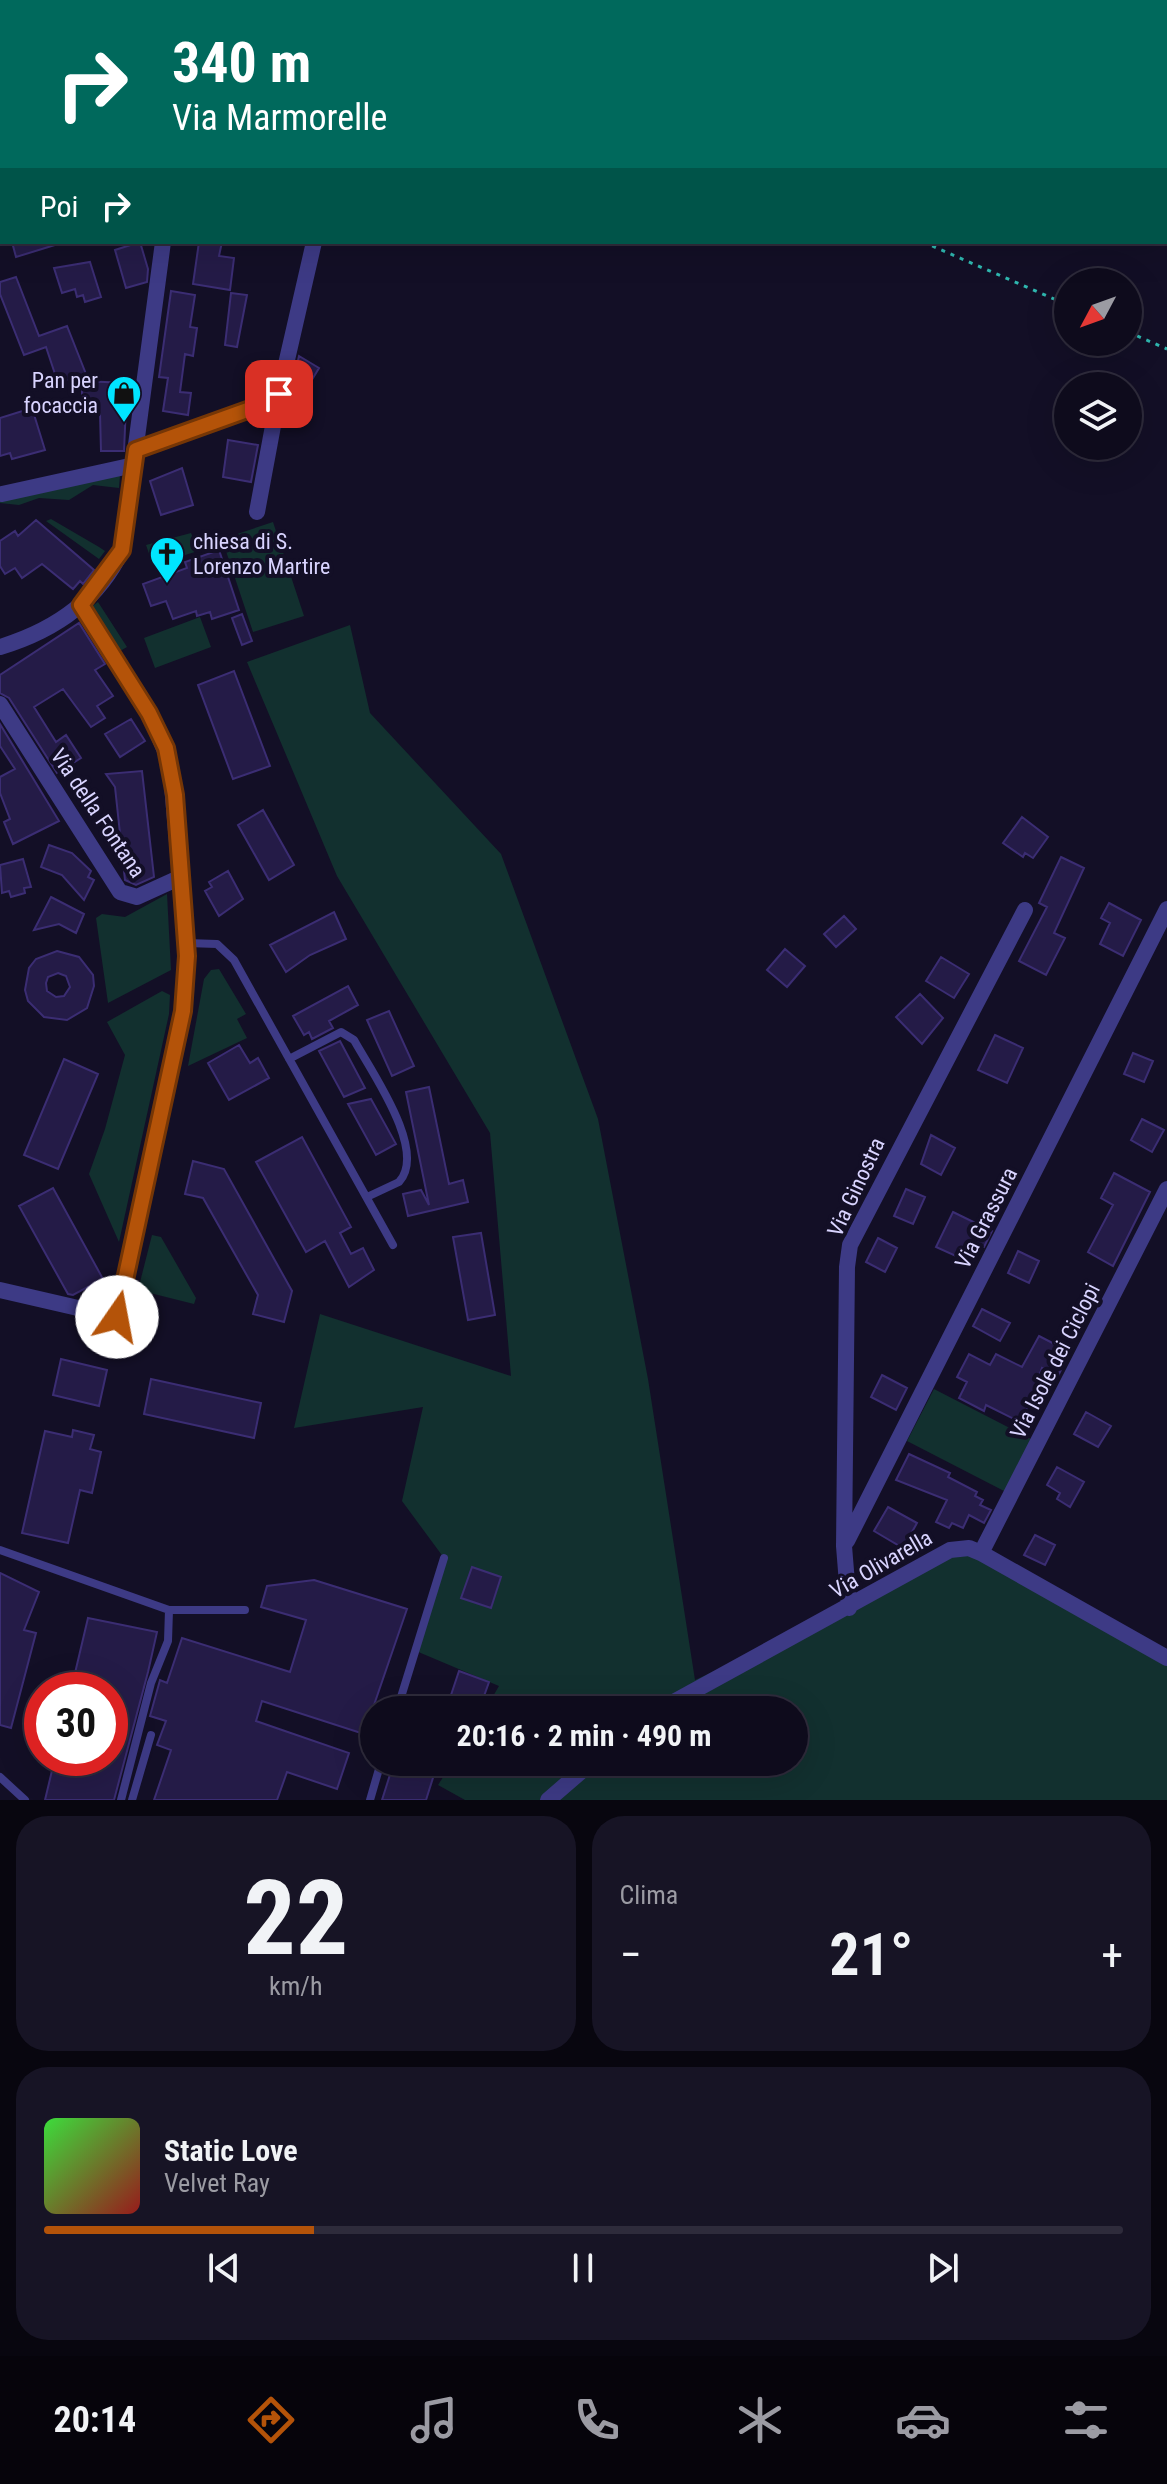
<!DOCTYPE html>
<html lang="it">
<meta charset="utf-8">
<style>
:root{--surface:#0e0b1c;--page:#171425;--text:#f1f3f6;--muted:#9b9ba3;--line:#2e2b3b;--accent:#b45309}
body{margin:0;font-family:"Roboto Condensed",sans-serif;background:var(--page);color:var(--text);height:100vh;display:flex;flex-direction:column;font-size:30px;white-space:nowrap}
*{box-sizing:border-box;margin:0}
p{font-size:26px;color:var(--muted)}
.icon{flex:none;width:44px;height:44px;fill:none;stroke:currentColor;stroke-width:2;stroke-linecap:round;stroke-linejoin:round}
.map{position:relative;height:1800px;overflow:hidden}
.panel{display:flex;flex-direction:column;gap:16px;padding:16px;background:#08060f;flex:1}
.panel>*{flex:none}
.hud{position:absolute;left:0px;top:0px;width:1168px;height:244px;box-shadow:0 8px 32px #0002,0 0 0 2px var(--line);background:#00695c;color:#fff;overflow:hidden}
.needle{width:52px;rotate:229deg}
.controls{position:absolute;left:1054px;top:268px;display:grid;gap:16px}
.controls a{display:grid;place-items:center;width:88px;height:88px;border-radius:50%;background:var(--surface);box-shadow:0 8px 32px #0002,0 0 0 2px var(--line);font-size:40px}
.speed{position:absolute;left:24px;top:1672px;display:flex;gap:16px;font-size:40px;font-weight:700;text-align:center}
.speed>*{display:grid;place-content:center;width:104px;height:104px;border-radius:50%;background:var(--surface);box-shadow:0 8px 32px #0002,0 0 0 2px var(--line);line-height:1}
.speed .limit{border:12px solid #d22;background:#fff;color:#111}
.pin{position:absolute;display:grid;place-items:center;width:68px;height:68px;color:#fff;margin:-34px;border-radius:16px;box-shadow:0 4px 12px #0006}
.me{position:absolute;width:88px;margin:-44px;rotate:12deg;stroke-linejoin:round;filter:drop-shadow(0 0 6px #0008)}
.turn{display:flex;align-items:center;gap:28px;height:168px;padding:0 40px;font-size:36px}
.turn .icon{width:104px;height:104px;stroke-width:2.5}
.turn b{display:block;font-size:56px;line-height:68px}
.then{display:flex;align-items:center;height:76px;padding:0 40px;background:#0003;gap:16px;font-size:30px}
.big{font-size:60px;font-weight:700;line-height:1.1}
.panel .card{flex:1;display:flex;flex-direction:column;justify-content:center;gap:12px;min-width:0;padding:0 28px;border-radius:32px;background:var(--page)}
.panel .dial{align-items:center;gap:0}
.dial b{font-size:104px;line-height:1}
.song{display:flex;align-items:center;gap:24px}
.cover{width:96px;height:96px;border-radius:12px;background:linear-gradient(135deg,hsl(120 70% 55%),hsl(0 70% 35%))}
.played{height:8px;border-radius:4px;background:linear-gradient(90deg,var(--accent) 25%,var(--line) 25%)}
.keys{display:flex;justify-content:space-around;direction:ltr}
.heat{display:flex;justify-content:space-between;align-items:center;font-size:44px;direction:ltr}
.panel .tiles{flex:1;display:grid;gap:16px;grid-template-columns:1fr 1fr}
.card:last-child{grid-column:span 2}
.trip{position:absolute;left:360px;top:1696px;width:448px;height:80px;border-radius:40px;background:var(--surface);box-shadow:0 8px 32px #0002,0 0 0 2px var(--line);font-weight:700;line-height:80px;text-align:center}
.menu{display:flex;height:128px;justify-content:space-around;align-items:center;background:#06040b;color:var(--muted)}
.menu .icon{width:56px;height:56px}
.menu .current{color:var(--accent)}
.menu b{font-size:36px;color:var(--text)}
.map>svg:first-child{display:block}
</style>
<div class="map">
<svg width="1167" height="1800" viewBox="0 0 1167 1800">
<rect width="100%" height="100%" fill="#130f26"/>
<!-- green -->
<path fill="#12302f" d="M120 475 119 488 93 485 69 500 39 498 19 505 0 503V499Z
M51 519 99 547 105 551 99 559 46 521Z
M273 522 304 616 253 632 222 539Z
M191 533 198 551 153 565 146 545Z
M98 602 127 647 120 651 91 607Z
M200 617 211 647 155 668 144 638Z
M350 625 370 713 501 854 598 1119 648 1379 695 1680 849 1608 950 1550 981 1553 1167 1658V1800H465L438 1785 453 1762H794V1710H485L499 1686 416 1651 444 1558 402 1501 423 1407 294 1428 320 1314 511 1376 490 1133 337 876 247 662Z
M167 894 171 970 108 1003 96 918 102 914 125 917Z
M219 969 246 1014 237 1019 247 1038 188 1066 204 979 211 970Z
M162 991 170 995 169 1014 119 1242 89 1174 105 1129 125 1055 107 1022Z
M152 1235 161 1237 196 1298 194 1304 138 1290Z
M934 1389 1033 1440 1006 1492 907 1441Z"/>
<!-- building -->
<path fill="#241b47" stroke="#3b2d73" stroke-width="2" fill-rule="evenodd" d="M12 242H55V245L16 257Z
M140 242 148 269 147 282 126 288 115 250Z
M199 242H222L219 256 234 258 230 290 193 284Z
M90 262 101 297 85 302 83 295 77 297 75 289 62 293 54 268Z
M16 277 39 336 67 326 86 374 58 383 46 347 24 355 0 294V282Z
M171 291 195 295 190 327 197 328 193 356 185 354 180 392 191 393 188 415 163 411 168 378 159 377Z
M231 293 247 295 237 347 225 345Z
M299 356 319 368 307 388 304 402 289 400Z
M82 381 127 383 124 451H101L100 413H82Z
M32 408 45 450 12 459 10 453 0 456V418Z
M228 440 258 445 251 482 223 477Z
M182 468 193 505 161 515 150 481Z
M36 520 94 570 83 584 80 581 73 589 42 564 22 578 15 568 5 574 0 566V541L15 531 18 536Z
M219 550 239 610 212 619 210 612 197 616 196 611 173 619 166 601 151 606 143 584 187 568 185 562Z
M242 614 252 641 242 645 232 618Z
M79 623 105 664 95 670 113 696 97 706 105 718 91 727 63 689 34 707 56 742 66 735 81 758 57 773 9 698 0 693V675Z
M234 671 270 766 233 779 198 685Z
M131 719 145 741 120 757 105 734Z
M0 724 59 821 13 844 4 822 10 819 0 793V777L15 769 0 746Z
M142 771 154 877 136 885 125 880 115 787 106 774Z
M263 810 294 865 269 880 238 825Z
M1022 817 1048 837 1033 858 1025 853 1023 857 1003 843Z
M49 845 72 853 91 871 88 877 94 880 84 900 62 875 41 867Z
M1061 857 1084 868 1054 933 1065 938 1046 975 1019 961 1047 907 1039 903Z
M23 859 31 887 24 888 25 893 11 897 9 891 2 893 0 865Z
M228 871 243 899 219 916 205 891 212 887 209 882Z
M51 897 84 914 76 933 59 924 34 930Z
M1109 903 1141 920 1123 956 1100 944 1110 923 1101 918Z
M334 912 346 939 310 955 286 972 270 945Z
M844 916 856 929 836 947 824 934Z
M785 949 805 966 787 987 767 970Z
M57 951 79 957 93 975 94 986 87 1008 67 1020 44 1017 28 1001 25 990 29 968 36 959ZM58 973 66 976 70 987 64 996 56 997 47 991 46 983 48 977Z
M941 957 969 974 954 998 926 981Z
M348 986 358 1005 329 1021 333 1028 312 1039 309 1032 304 1035 293 1016Z
M920 994 943 1018 922 1044 896 1017Z
M389 1011 414 1066 392 1076 367 1020Z
M995 1035 1023 1048 1007 1083 978 1070Z
M340 1041 365 1088 344 1097 319 1051Z
M239 1045 250 1063 258 1058 269 1078 229 1100 208 1063Z
M1133 1053 1153 1061 1144 1082 1124 1074Z
M64 1059 98 1074 58 1169 24 1155Z
M429 1087 449 1184 463 1180 468 1202 408 1216 403 1194 421 1190 429 1205 406 1092Z
M371 1099 396 1144 376 1155 348 1104Z
M1142 1119 1164 1130 1152 1152 1131 1140Z
M931 1135 955 1148 941 1175 921 1164Z
M302 1137 351 1227 340 1233 351 1254 363 1248 374 1270 349 1287 325 1241 306 1252 256 1162Z
M193 1161 224 1169 292 1291 284 1322 253 1314 258 1295 203 1198 185 1194Z
M1114 1173 1150 1192 1113 1266 1088 1252 1113 1205 1101 1198Z
M53 1188 103 1279 73 1295 68 1294 19 1206Z
M906 1189 925 1197 913 1224 894 1216Z
M953 1212 992 1231 984 1247 976 1243 970 1256 960 1252 958 1257 936 1247Z
M481 1233 495 1315 468 1320 453 1237Z
M878 1238 897 1248 885 1272 866 1262Z
M1018 1251 1039 1261 1029 1283 1008 1273Z
M982 1309 1010 1323 1000 1341 973 1326Z
M1039 1336 1070 1352 1058 1376 1042 1368 1022 1423 986 1405 984 1411 959 1398 967 1382 957 1377 969 1354 990 1365 996 1354 1022 1367Z
M61 1359 107 1370 99 1406 53 1395Z
M882 1375 907 1388 896 1410 871 1397Z
M151 1379 261 1403 254 1438 144 1414Z
M1086 1412 1111 1426 1098 1447 1074 1434Z
M73 1430 94 1435 90 1449 101 1452 92 1493 80 1490 68 1543 22 1533 45 1431 72 1437Z
M909 1454 950 1473 948 1477 977 1492 975 1496 983 1500 980 1505 991 1510 984 1523 969 1515 963 1528 952 1523 949 1528 936 1522 947 1500 896 1480Z
M1057 1467 1084 1482 1070 1507 1057 1499 1060 1493 1047 1485Z
M888 1507 917 1523 903 1548 874 1531Z
M1035 1535 1055 1545 1045 1565 1024 1555Z
M472 1567 501 1577 491 1608 461 1598Z
M0 1573 39 1592 24 1630 36 1633 11 1728 0 1725Z
M314 1580 407 1609 364 1734 262 1701 256 1721 349 1753 337 1789 287 1772 277 1800H154L171 1750 157 1745 166 1721 150 1716 160 1680 167 1683 182 1638 290 1672 306 1620 261 1607 267 1586Z
M88 1618 157 1632 148 1672 114 1800H45L55 1758H110V1690H71Z
M459 1671 489 1682 479 1710H446Z
M394 1762H438L426 1800H382Z"/>
<g fill="none" stroke-linecap="round" stroke-linejoin="round">
<!-- path -->
<path stroke="#2fb8b0" stroke-width="3" stroke-dasharray="4 6" stroke-linecap="butt" d="M33 0 34 2
M45 0 46 1
M124 0 125 2
M552 0 557 2
M488 2 491 0
M0 54H2
M0 60 2 67
M923 242 1068 305
M1128 332 1167 349"/>
<!-- lane -->
<path stroke="#3d3a85" stroke-width="8" d="M187 943 217 944 234 960 393 1245
M289 1059 341 1032 354 1040C371 1071 428 1151 399 1182L367 1197
M0 1550 169 1610H245
M397 1710 444 1558
M0 1777 25 1800
M121 1800 151 1683 168 1641 169 1610
M132 1800 151 1735
M370 1800 381 1762"/>
<!-- street -->
<path stroke="#3d3a85" stroke-width="16" d="M196 2V0
M416 2 417 0
M0 162H2
M136 450 278 399 314 242
M2 494 134 465
M257 512 278 399
M0 647C53 631 98 601 122 550L163 242
M0 704 120 892 137 897 181 877
M0 1290 117 1317 186 994 187 956 170 763 149 713 81 605
M847 1541 1167 909
M981 1553 1167 1189
M849 1608 844 1546 847 1267 850 1245 1025 910
M659 1710 950 1550 969 1548 981 1553 1167 1658
M548 1800 592 1762"/>
</g>
<g fill="none" stroke-linecap="round" stroke-linejoin="round">
<!-- route casing -->
<g stroke="#753606" stroke-width="20">
<path id="route" d="M117 1317 183 1011 187 956 175 795 166 748 149 713 81 605 122 550 136 450 278 399 279 394"/>
</g>
<!-- route -->
<use href="#route" stroke="#b45309" stroke-width="14"/>
</g>
<!-- icons -->
<defs>
<g id="shop-pin" transform="scale(1.8)"><path d="M0 17L-7.5 6A9.5 9.5 0 1 1 7.5 6Z" fill="#00e5ff" stroke="#130f26"/><path d="M-5-2.5h2.3a2.7 3.5 0 0 1 5.4 0H5L5.5 6h-11ZM-1.5-2.5h3a1.5 2.3 0 0 0-3 0Z" fill="#111"/></g>
<g id="church-pin" transform="scale(1.8)"><path d="M0 17L-7.5 6A9.5 9.5 0 1 1 7.5 6Z" fill="#00e5ff" stroke="#130f26"/><path d="M-1.2-6h2.4v3.5h3.3v2.4h-3.3V6h-2.4V-.1h-3.3v-2.4h3.3Z" fill="#111"/></g>
</defs>
<g fill-rule="evenodd">
<use href="#shop-pin" x="124" y="393"/>
<use href="#church-pin" x="167" y="554"/>
</g>
<g text-anchor="middle" dominant-baseline="central" stroke-width="8" stroke-linejoin="round" paint-order="stroke">
<!-- poi labels -->
<g font-size="22" fill="#d9d4ff" stroke="#130f26" text-anchor="end">
<text x="98" y="380">Pan per<tspan x="98" dy="25">focaccia</tspan></text>
<text x="193" y="541" text-anchor="start">chiesa di S.<tspan x="193" dy="25">Lorenzo Martire</tspan></text>
</g>
<!-- street labels -->
<g font-size="22" fill="#d9d4ff" stroke="#130f26">
<text transform="translate(98 813) rotate(56)">Via della Fontana</text>
<text transform="translate(856 1187) rotate(-65)">Via Ginostra</text>
<text transform="translate(986 1218) rotate(-63)">Via Grassura</text>
<text transform="translate(1055 1361) rotate(-63)">Via Isole dei Ciclopi</text>
<text transform="translate(881 1564) rotate(-30)">Via Olivarella</text>
</g>
</g>
</svg>
<div class="controls">
<a><svg class="needle" viewBox="-14 -14 28 28"><path d="M0-13l5 13h-10z" fill="#e53935"/><path d="M0 13l5-13h-10z" fill="#9b9ba3"/></svg></a>
<a><svg class="icon" aria-label="layers" viewBox="0 0 24 24"><path d="M12 4l9 5-9 5-9-5zM3 14l9 5 9-5"/></svg></a>
</div>
<div class="speed"><div class="limit">30</div></div>
<div class="pin" style="left:279px;top:394px;background:#d93025"><svg class="icon" aria-label="arrive" viewBox="0 0 24 24"><path d="M6 21V4h12l-3 4 3 4H6"/></svg></div>
<svg class="me" style="left:117px;top:1317px" viewBox="-20 -20 40 40"><circle r="19" fill="#fff"/><path d="M0-13L10 11 0 6-10 11z" fill="#b45309"/></svg>
<div class="trip">20:16 · 2 min · 490 m</div>
<div class="hud">
<div class="turn"><svg class="icon" aria-label="right" viewBox="0 0 24 24"><path d="M7 20v-9h11M14 6l5 5-5 5"/></svg><div><b>340 m</b>Via Marmorelle</div></div>
<div class="then">Poi<svg class="icon" aria-label="right" viewBox="0 0 24 24"><path d="M7 20v-9h11M14 6l5 5-5 5"/></svg></div>
</div>
</div>
<section class="panel">
<div class="tiles">
<div class="card dial"><b>22</b><p>km/h</p></div>
<div class="card"><p>Clima</p>
<div class="heat"><a>−</a><b class="big">21°</b><a>+</a></div>
</div>
<div class="card">
<div class="song"><i class="cover"></i><div><b>Static Love</b><p>Velvet Ray</p></div></div>
<div class="played"></div>
<div class="keys"><svg class="icon" aria-label="previous" viewBox="0 0 24 24"><path d="M18 5L8 12l10 7zM5 5v14"/></svg><svg class="icon" aria-label="pause" viewBox="0 0 24 24"><path d="M8 5v14M16 5v14"/></svg><svg class="icon" aria-label="next" viewBox="0 0 24 24"><path d="M6 5l10 7-10 7zM19 5v14"/></svg></div>
</div>
</div>
</section>
<nav class="menu">
<b>20:14</b>
<svg class="icon current" aria-label="directions" viewBox="0 0 24 24"><path d="M12 3l9 9-9 9-9-9zM9 14v-3h6M13 9l2 2-2 2"/></svg>
<svg class="icon" aria-label="music" viewBox="0 0 24 24"><path d="M9 18V5l10-2v13"/><circle cx="6" cy="18" r="3"/><circle cx="16" cy="16" r="3"/></svg>
<svg class="icon" aria-label="phone" viewBox="0 0 24 24"><path d="M5 4h4l2 5-3 2q2 4 5 5l2-3 5 2v4C11 20 4 13 5 4z"/></svg>
<svg class="icon" aria-label="climate" viewBox="0 0 24 24"><path d="M12 3v18M4 7l16 10M4 17L20 7"/></svg>
<svg class="icon" aria-label="car" viewBox="0 0 24 24"><path d="M5 17H2v-5l4-1 3-4h7l3 4 3 1v5h-3M9 17h6M6 11h13"/><circle cx="7" cy="17" r="2"/><circle cx="17" cy="17" r="2"/></svg>
<svg class="icon" aria-label="filters" viewBox="0 0 24 24"><path d="M4 7h16M4 17h16"/><circle cx="9" cy="7" r="2"/><circle cx="15" cy="17" r="2"/></svg>
</nav>
